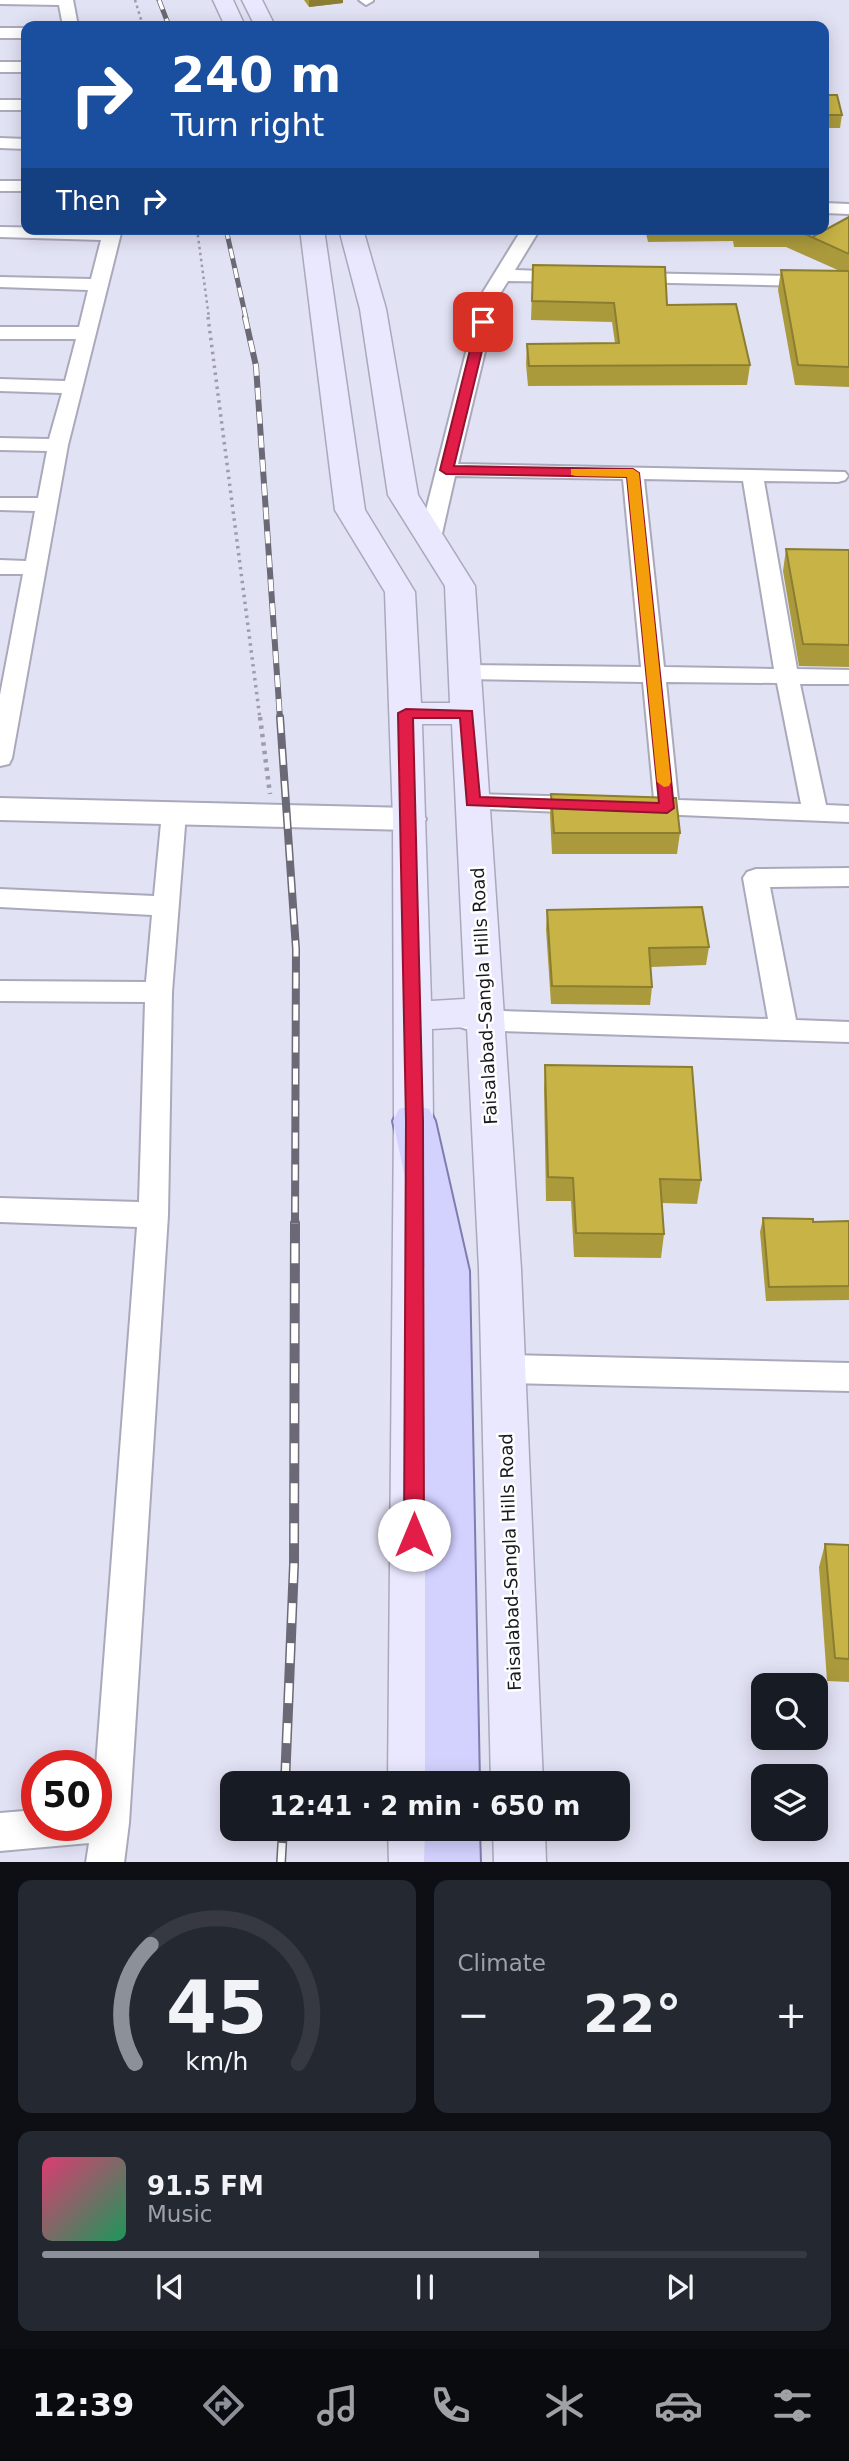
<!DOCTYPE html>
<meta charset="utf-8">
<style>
:root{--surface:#171b24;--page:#242831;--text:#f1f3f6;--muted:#9ea1a6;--line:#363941;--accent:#8c9099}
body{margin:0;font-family:"DejaVu Sans",sans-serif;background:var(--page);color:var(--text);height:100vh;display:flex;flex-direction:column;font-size:26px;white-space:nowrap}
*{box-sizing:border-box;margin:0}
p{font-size:23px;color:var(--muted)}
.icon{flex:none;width:38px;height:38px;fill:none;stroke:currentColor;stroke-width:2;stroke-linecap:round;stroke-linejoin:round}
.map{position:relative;height:1862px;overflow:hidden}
.details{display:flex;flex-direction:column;gap:18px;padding:18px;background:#0d0f14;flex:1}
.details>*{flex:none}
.banner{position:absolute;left:21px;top:21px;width:808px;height:214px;border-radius:14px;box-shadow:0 4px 18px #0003;background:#1a4fa0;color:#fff;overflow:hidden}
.buttons{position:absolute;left:751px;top:1673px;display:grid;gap:14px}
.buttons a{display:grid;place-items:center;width:77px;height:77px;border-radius:14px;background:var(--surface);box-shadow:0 4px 18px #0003;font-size:35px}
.speed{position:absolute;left:21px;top:1750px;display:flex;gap:14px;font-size:35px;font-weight:700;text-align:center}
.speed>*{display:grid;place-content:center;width:91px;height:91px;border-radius:50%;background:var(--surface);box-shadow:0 4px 18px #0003;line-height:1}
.speed .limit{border:10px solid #d22;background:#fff;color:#111}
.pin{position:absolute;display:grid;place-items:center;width:60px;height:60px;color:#fff;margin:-30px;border-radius:14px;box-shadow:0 4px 10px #0006}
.me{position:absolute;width:77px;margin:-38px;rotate:0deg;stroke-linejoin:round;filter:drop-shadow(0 0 5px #0008)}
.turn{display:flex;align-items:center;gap:24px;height:147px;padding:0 35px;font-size:32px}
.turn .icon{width:91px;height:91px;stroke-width:2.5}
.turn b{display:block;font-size:49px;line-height:60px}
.then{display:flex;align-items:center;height:66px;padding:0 35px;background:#0003;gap:14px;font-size:26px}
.big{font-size:52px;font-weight:600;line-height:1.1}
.details .widget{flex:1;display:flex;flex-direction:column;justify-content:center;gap:10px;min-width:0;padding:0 24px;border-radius:14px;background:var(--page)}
.details .dial{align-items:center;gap:0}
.dial svg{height:182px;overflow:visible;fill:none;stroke:var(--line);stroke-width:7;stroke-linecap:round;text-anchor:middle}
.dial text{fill:var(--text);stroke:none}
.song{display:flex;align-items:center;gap:21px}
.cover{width:84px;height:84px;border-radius:10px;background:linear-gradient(135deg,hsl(340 70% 55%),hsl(150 70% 35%))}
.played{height:7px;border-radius:4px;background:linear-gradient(90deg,var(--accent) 65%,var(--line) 65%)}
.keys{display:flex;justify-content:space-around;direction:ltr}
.heat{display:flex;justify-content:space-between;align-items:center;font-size:38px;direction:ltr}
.details .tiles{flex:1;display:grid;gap:18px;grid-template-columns:1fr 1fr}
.widget:last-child{grid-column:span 2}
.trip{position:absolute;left:220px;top:1771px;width:410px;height:70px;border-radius:14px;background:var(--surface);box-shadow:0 4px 18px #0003;font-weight:600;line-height:70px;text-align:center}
.tab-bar{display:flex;height:112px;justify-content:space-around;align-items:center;background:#090b0e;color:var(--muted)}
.tab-bar .icon{width:49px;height:49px}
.tab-bar .active{color:var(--accent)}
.tab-bar b{font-size:32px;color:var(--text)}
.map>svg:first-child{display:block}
</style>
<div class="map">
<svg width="849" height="1863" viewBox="0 0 849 1863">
<rect width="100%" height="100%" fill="#e2e2f5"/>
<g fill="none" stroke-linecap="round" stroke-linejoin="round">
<!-- minor casing -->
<g stroke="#a9a9bb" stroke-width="4">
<path id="minor" d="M0 0H73L78 26H63L59 5 0 4Z
M359 0H373V1L366 5Z
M0 28H26V38H0Z
M0 62H26V72H0Z
M0 100H26V110H0Z
M0 138 26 139V149L0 148Z
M0 181H26V191H0Z
M824 203 849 204V214L824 213Z
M0 227 122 229 68 445 12 758 9 764 0 766V695L23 574H0V560L26 561 35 511 0 510V498H38L47 451 0 450V438L49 439 62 393 0 391V379L65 381 76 339H0V327H79L88 290 0 287V277L91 279 101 240 0 237Z
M522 229H540L515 270 568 272 577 277 568 282 508 281 498 297 458 464 845 472 848 476 845 480 838 482 764 481 797 669 849 670V684H800L826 805 849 806V822L632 813 629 807 632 801 654 799 643 682 465 679 457 677 453 672 457 667 465 665 641 667 623 479 455 476 441 538 430 544 419 538 480 297ZM644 479 743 481 774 669 664 667ZM666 682 777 683 801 804 678 800Z
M631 273 849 277V287L625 282 622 278 625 274Z
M472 794 585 797 594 799 597 805 594 811 585 813 463 808 460 802 463 796Z
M174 805 183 807 186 813 172 992 168 1215 129 1823 124 1863H86L89 1843 0 1851V1813L37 1810V1825H96V1766L137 1227 0 1222V1198L139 1202 145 1002 0 1001V981L146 982 152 915 0 907V889L154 896 162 813 165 807Z
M849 868V886L770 887 796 1020 849 1022V1042L470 1030 460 1027 456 1020 460 1013 470 1010 768 1019 743 878 747 872 756 869Z
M503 1355 849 1363V1391L503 1383 492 1379 487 1369 492 1359Z"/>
</g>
<!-- tertiary casing -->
<g stroke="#a9a9bb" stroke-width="4">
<path id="tertiary" d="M0 798 410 808 421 811 426 819 421 827 410 830 0 820Z"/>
</g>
<!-- secondary casing -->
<g stroke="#a9a9bb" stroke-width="3">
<path id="secondary" d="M213 0H233L245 26H225Z
M242 0H262L275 26H255Z
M300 229H324L365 510 415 592 421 703H450L445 586 388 495 360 309 339 229H363L386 309 418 495 475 586 521 1269 543 1783H491L479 1269 467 1027 432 1029 440 1783H388L394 1121 393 819 385 592 335 510ZM422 724H452L465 999 431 1001Z
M388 1829H440L441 1863H389Z
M493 1829H545L546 1863H494Z"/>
</g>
<!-- primary casing -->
<g stroke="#7f7cb0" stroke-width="4">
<path id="primary" d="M414 1105 429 1109 435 1121 469 1271 479 1783H425V1271L393 1121 399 1109Z
M425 1829H479L480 1863H424Z"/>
</g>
<!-- path-far2 -->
<path stroke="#9c9cab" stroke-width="2.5" stroke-dasharray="2.5 3.5" stroke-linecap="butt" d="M135 0 143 26
M197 229 209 318"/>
<!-- path-far1 -->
<path stroke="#9c9cab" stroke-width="3.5" stroke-dasharray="2.5 4.5" stroke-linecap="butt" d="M208 317 260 719"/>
<!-- path -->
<path stroke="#9c9cab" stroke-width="4.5" stroke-dasharray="3.5 5" stroke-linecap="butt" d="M260 717 270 794"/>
<!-- minor -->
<use href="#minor" fill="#fff" fill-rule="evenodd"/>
<!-- tertiary -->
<use href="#tertiary" fill="#fff" fill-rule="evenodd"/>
<!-- secondary -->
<use href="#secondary" fill="#e9e8fe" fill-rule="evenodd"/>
<!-- primary -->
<use href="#primary" fill="#d3d1fe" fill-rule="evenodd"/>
<!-- rail-far3 casing -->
<g stroke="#6a6975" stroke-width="5">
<path id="rail-far3" d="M159 0 169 26
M226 229 246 318"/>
</g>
<!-- rail-far2 casing -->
<g stroke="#6a6975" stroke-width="6">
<path id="rail-far2" d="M245 317 256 366 280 719"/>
</g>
<!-- rail-far1 casing -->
<g stroke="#6a6975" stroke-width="8">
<path id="rail-far1" d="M280 717 296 949 295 1225"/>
</g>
<!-- rail casing -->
<g stroke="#6a6975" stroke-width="10">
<path id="rail" d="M285 1783 294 1564 295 1223
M281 1863 283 1829"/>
</g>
<!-- rail-far3 -->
<use href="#rail-far3" stroke="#fff" stroke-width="3.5" stroke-dasharray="10" stroke-linecap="butt"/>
<!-- rail-far2 -->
<use href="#rail-far2" stroke="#fff" stroke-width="4.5" stroke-dasharray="12" stroke-linecap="butt"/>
<!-- rail-far1 -->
<use href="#rail-far1" stroke="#fff" stroke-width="5" stroke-dasharray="16" stroke-linecap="butt"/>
<!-- rail -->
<use href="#rail" stroke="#fff" stroke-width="7" stroke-dasharray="20" stroke-linecap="butt"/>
</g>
<!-- wall -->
<path fill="#ab9a3c" d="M304 0H343V3L309 7Z
M824 95 842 115 840 128H824Z
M849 217V387L795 385 778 290 781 270 840 271 786 247H734L733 241 648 242 645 229H812L814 236Z
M533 265 667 305 750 365 747 385 528 386 526 364 527 344 615 343 612 322 531 320Z
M786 549 849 550V667L799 666 783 571Z
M551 794 680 833 677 854H552L550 815Z
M547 910 709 947 706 965 651 967 652 987 650 1005 551 1004 546 929Z
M545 1065 701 1180 697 1204 662 1203 664 1234 661 1258 574 1257 571 1201H546L544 1089Z
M763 1218 813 1222 849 1221V1300L766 1301 760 1232Z
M825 1544 849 1545V1682L827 1681 819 1567Z"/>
<!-- shaded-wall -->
<path fill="#8b7d31" d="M309 0H343V3L309 7Z"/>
<!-- building -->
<path fill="#c7b346" stroke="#8b7d31" stroke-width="2" d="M824 95H837L842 115H824Z
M849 217V254L794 229H812L814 236Z
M533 265 665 267 667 305 736 304 750 365 529 366 527 344 619 343 614 303 532 301Z
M781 270 849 271V367L798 365Z
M786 549 849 550V645L803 644Z
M551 794 676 798 680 833H554Z
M702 907 709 947 649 948 652 987 552 986 547 910Z
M545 1065 692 1067 701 1180 660 1179 664 1234 576 1233 573 1178 548 1177Z
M763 1218 813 1219V1222L849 1221V1286L769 1287Z
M825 1544 849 1545V1659L835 1658Z"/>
<!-- route -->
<path fill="#e11d48" stroke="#92132f" stroke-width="2" d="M483 319 489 322 454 466 633 469 639 473 674 808 667 813 467 805 460 718H413L423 1121 424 1535 421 1542 414 1545 407 1542 404 1535 406 1121 398 713 406 709 472 711 480 797 659 803 627 477 446 474 440 470 477 322Z"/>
<!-- slow -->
<path fill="#f59e0b" d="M571 469H633L639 473 671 782 669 786 664 787 657 782 627 477 576 476 571 475Z"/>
<g text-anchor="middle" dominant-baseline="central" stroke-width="5" stroke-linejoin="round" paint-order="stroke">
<!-- street labels -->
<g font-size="18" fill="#1a1920" stroke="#fff">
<text transform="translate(484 996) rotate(-93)">Faisalabad-Sangla Hills Road</text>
<text transform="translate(510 1562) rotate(-92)">Faisalabad-Sangla Hills Road</text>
</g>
</g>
</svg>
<div class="buttons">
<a><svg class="icon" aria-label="search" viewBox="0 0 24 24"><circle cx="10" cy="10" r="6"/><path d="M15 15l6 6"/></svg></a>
<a><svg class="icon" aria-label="layers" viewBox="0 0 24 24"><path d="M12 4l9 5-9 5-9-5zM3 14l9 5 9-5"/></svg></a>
</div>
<div class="speed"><div class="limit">50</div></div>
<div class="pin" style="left:483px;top:322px;background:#d93025"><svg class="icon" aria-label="arrive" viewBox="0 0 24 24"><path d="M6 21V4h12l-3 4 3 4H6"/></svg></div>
<svg class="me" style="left:414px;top:1535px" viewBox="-20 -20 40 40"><circle r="19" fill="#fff"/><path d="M0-13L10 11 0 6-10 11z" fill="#e11d48"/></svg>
<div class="trip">12:41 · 2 min · 650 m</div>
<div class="banner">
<div class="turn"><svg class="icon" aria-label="right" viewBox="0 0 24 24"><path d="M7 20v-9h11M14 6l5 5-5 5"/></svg><div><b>240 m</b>Turn right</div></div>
<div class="then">Then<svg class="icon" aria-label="right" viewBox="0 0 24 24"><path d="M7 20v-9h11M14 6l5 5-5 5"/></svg></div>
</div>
</div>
<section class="details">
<div class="tiles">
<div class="widget dial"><svg viewBox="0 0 100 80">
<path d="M14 69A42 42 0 1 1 86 69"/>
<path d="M14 69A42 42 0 0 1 21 17" stroke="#8c9099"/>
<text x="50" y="56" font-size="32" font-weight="700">45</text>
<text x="50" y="72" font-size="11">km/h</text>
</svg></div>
<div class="widget"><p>Climate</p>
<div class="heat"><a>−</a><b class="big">22°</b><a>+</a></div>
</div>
<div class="widget">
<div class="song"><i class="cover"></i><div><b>91.5 FM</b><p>Music</p></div></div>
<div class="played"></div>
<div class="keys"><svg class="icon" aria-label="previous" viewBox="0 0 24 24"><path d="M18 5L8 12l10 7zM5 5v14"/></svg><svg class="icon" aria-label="pause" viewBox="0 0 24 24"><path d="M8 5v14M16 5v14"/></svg><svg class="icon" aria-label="next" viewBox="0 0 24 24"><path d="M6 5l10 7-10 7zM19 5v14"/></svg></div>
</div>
</div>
</section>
<nav class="tab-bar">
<b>12:39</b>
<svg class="icon active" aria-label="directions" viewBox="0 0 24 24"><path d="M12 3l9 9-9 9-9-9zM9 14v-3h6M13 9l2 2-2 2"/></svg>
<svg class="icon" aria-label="music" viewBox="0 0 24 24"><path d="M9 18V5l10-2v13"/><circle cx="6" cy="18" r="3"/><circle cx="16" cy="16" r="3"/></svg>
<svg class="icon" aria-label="phone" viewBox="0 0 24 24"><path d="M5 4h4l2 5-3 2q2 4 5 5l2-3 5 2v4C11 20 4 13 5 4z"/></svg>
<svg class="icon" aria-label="climate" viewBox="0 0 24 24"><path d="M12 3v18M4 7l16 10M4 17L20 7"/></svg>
<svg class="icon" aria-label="car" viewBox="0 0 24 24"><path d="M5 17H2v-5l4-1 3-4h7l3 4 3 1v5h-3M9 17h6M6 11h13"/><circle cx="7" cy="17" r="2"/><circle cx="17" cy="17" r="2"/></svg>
<svg class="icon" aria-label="filters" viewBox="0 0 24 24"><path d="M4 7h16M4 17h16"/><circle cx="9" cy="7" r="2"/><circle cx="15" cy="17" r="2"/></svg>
</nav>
